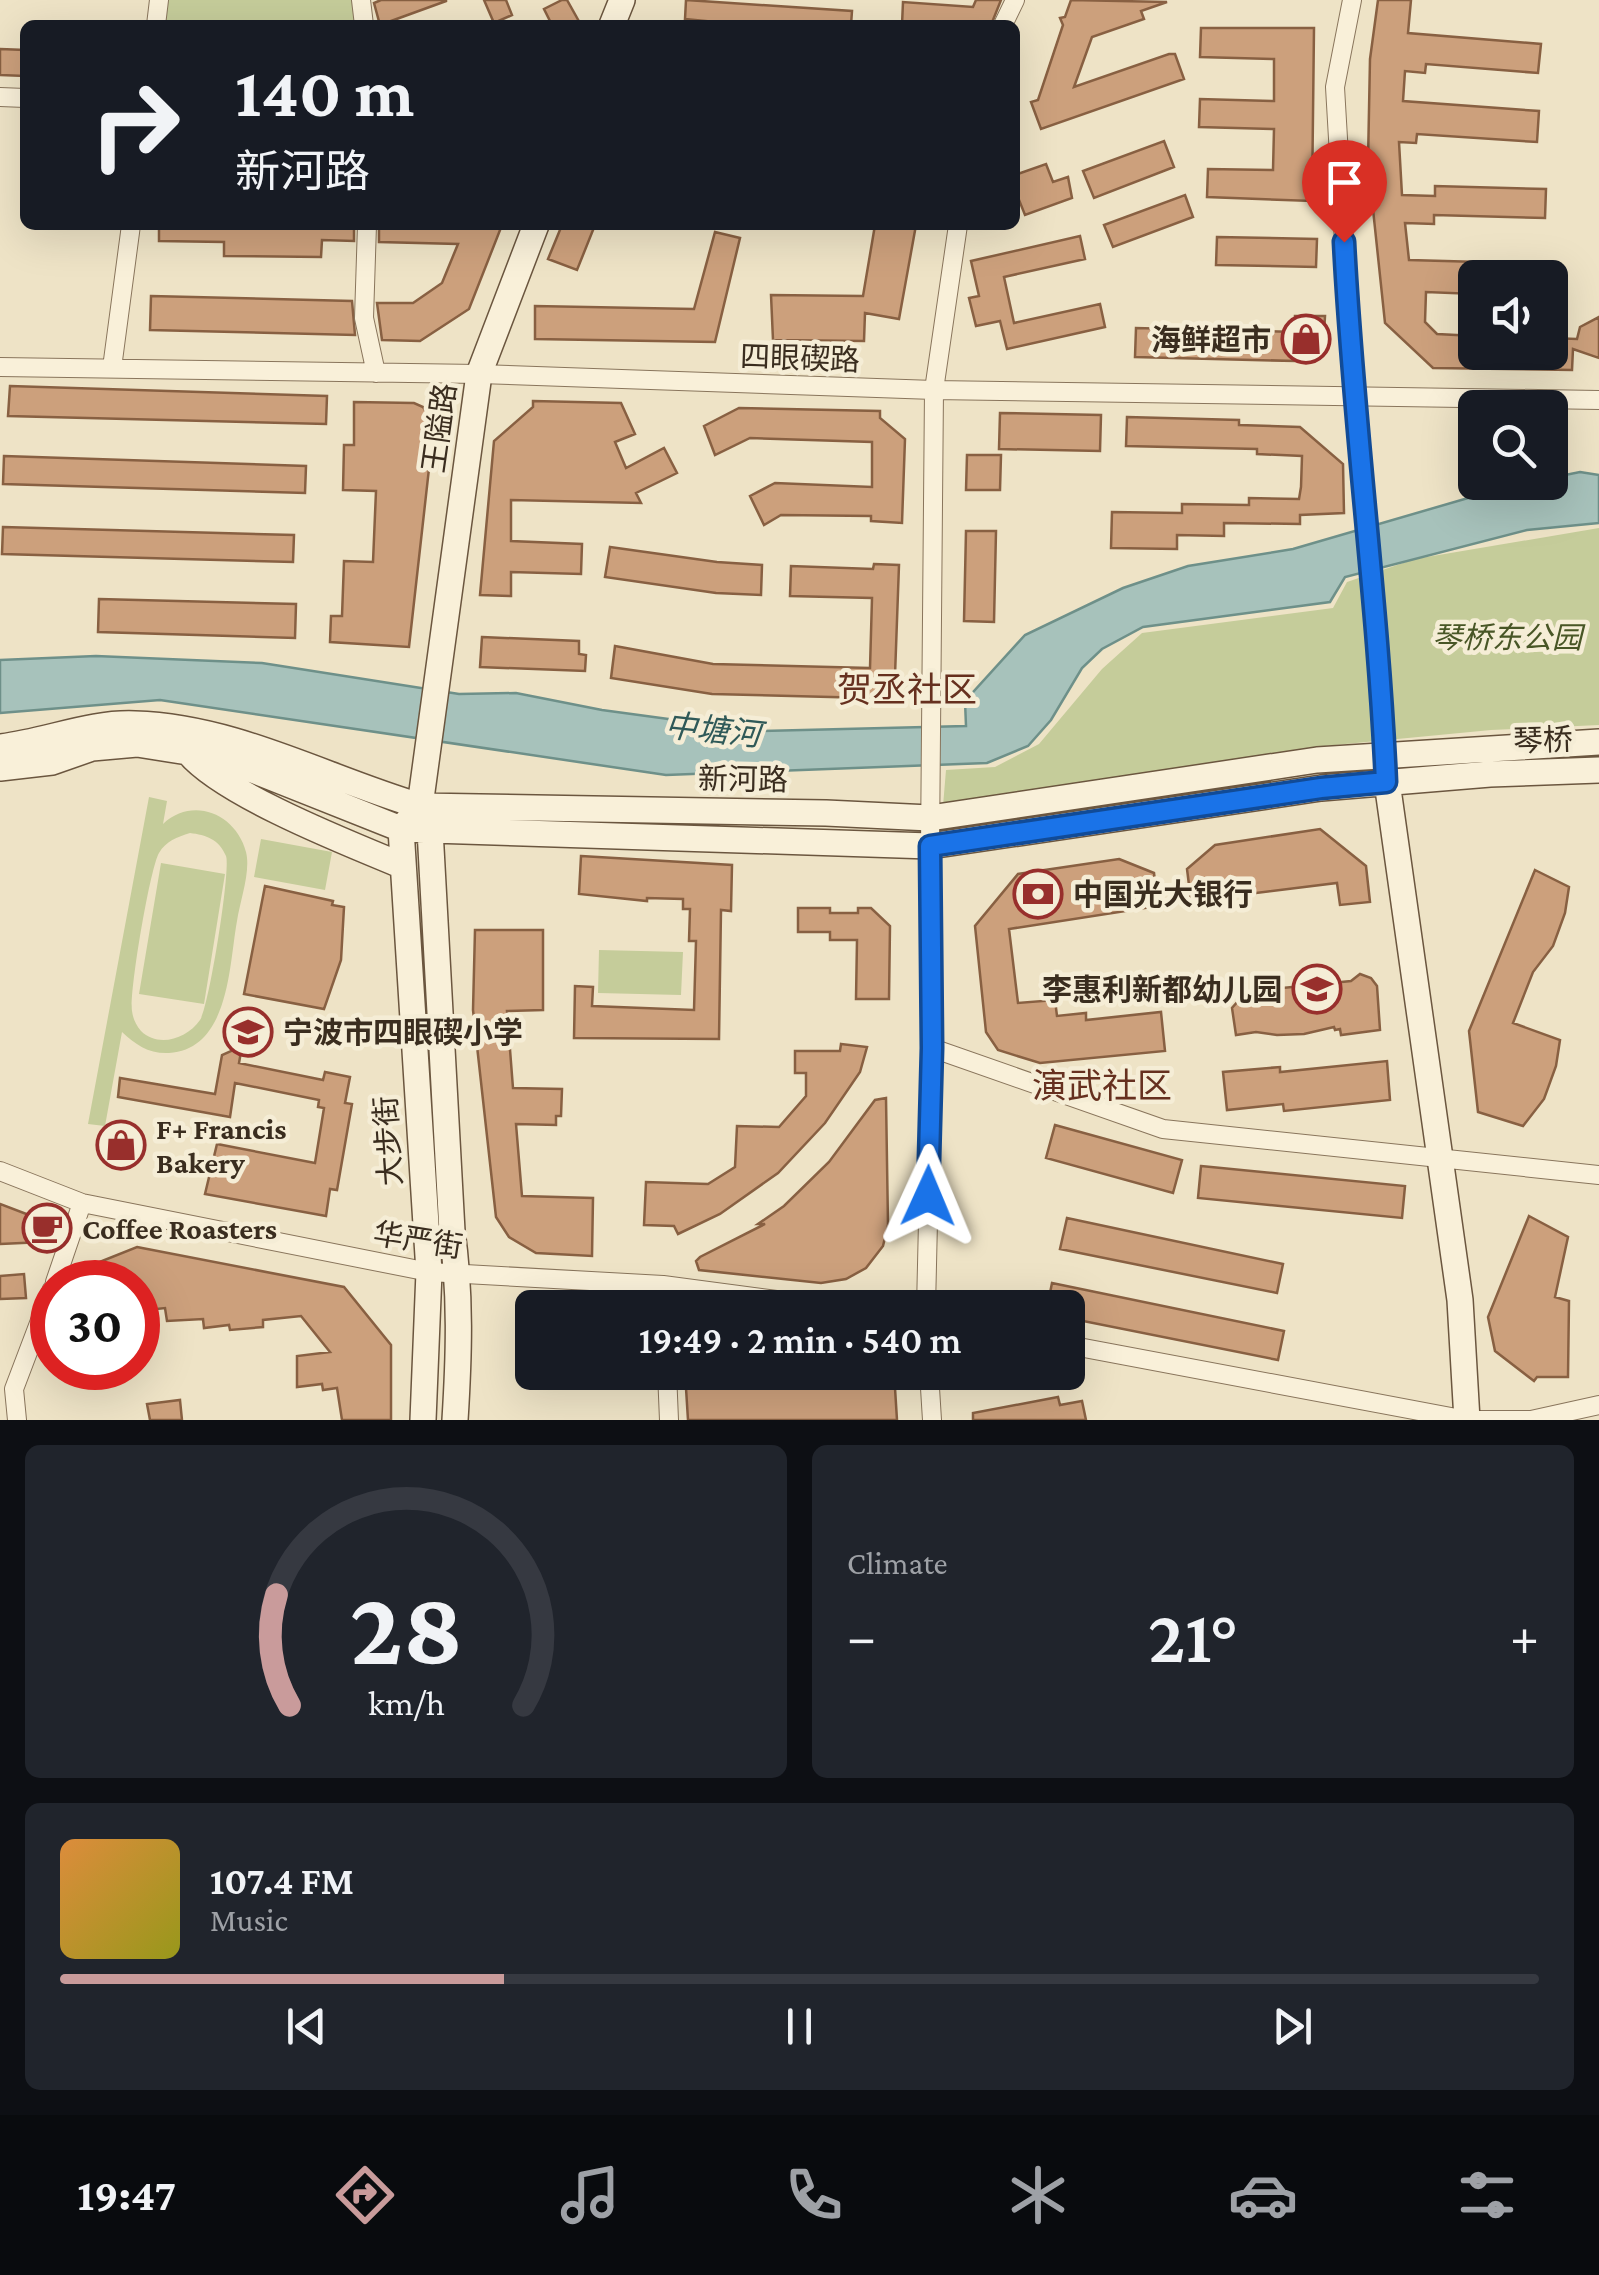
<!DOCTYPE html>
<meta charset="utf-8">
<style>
:root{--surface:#171b24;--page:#20242c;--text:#f1f3f6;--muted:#9ea1a6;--line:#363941;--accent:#c99b9b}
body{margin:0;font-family:"Crimson Pro","Noto Sans SC",serif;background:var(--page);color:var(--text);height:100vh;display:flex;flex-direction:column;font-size:38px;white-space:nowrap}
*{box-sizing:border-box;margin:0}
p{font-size:32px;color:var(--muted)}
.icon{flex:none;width:55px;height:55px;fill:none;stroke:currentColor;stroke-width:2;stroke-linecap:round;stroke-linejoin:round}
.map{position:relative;height:1420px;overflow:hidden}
.sheet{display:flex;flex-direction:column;gap:25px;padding:25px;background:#0d0f14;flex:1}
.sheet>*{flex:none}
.guide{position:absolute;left:20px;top:20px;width:1000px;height:210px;border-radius:15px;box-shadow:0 10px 40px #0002;background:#171b24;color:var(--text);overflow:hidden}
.buttons{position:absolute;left:1458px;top:260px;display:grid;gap:20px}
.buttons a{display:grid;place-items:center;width:110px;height:110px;border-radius:15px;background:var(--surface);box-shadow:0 10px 40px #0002;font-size:50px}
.speed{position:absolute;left:30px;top:1260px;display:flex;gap:20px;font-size:50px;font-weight:700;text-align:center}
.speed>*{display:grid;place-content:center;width:130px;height:130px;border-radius:50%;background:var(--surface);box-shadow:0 10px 40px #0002;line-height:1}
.speed .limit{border:15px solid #d22;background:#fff;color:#111}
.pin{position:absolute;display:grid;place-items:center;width:85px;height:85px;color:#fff;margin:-102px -42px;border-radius:50% 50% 50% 0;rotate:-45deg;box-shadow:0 0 10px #0007}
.pin .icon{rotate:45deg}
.me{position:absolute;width:110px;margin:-55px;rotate:1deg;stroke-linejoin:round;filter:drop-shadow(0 0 8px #0008)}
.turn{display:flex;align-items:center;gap:35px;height:210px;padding:0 50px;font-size:45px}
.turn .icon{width:130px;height:130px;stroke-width:2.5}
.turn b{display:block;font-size:70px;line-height:85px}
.big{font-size:75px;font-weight:600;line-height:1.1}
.sheet .tile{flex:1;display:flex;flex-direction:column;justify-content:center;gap:15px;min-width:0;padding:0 35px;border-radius:15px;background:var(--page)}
.sheet .dial{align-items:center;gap:0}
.dial svg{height:260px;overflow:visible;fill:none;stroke:var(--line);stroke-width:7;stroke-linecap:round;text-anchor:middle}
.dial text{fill:var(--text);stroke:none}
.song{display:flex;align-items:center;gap:30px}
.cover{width:120px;height:120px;border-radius:15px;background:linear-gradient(135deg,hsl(30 70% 55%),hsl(60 70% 35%))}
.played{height:10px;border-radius:5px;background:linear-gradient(90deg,var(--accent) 30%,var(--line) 30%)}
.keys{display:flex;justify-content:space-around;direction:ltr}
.heat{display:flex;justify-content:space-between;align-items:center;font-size:55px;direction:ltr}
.sheet .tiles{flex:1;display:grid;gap:25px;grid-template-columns:1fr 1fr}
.tile:last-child{grid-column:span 2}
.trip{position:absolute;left:515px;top:1290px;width:570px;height:100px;border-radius:15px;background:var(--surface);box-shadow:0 10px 40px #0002;font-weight:600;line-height:100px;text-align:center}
.tab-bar{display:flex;height:160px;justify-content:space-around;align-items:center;background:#090b0e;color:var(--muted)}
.tab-bar .icon{width:70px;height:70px}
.tab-bar .selected{color:var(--accent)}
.tab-bar b{font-size:45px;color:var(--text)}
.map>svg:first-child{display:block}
</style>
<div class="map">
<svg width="1599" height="1420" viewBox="0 0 1599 1420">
<rect width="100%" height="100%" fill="#eee3c6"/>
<!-- green -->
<path fill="#c5cc9a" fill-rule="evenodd" d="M168 0H355L359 25H165Z
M1599 528V725L1491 730 1314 747 943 806 946 770 995 767 1039 744 1102 669 1142 633 1333 608 1347 582 1415 559Z
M149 797 167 801 163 824C193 796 236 814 246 852 251 871 240 901 237 921 229 964 230 1049 169 1053 149 1054 136 1045 122 1032L105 1126 88 1124ZM190 833C206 835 219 839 226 856 231 869 209 1008 200 1020 187 1039 158 1048 141 1031 136 1025 133 1019 132 1011 129 993 150 868 159 853 166 841 177 837 190 833Z
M261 839 332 852 325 890 254 877Z
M161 863 225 874 204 1004 139 994Z
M599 950 683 952 681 995 598 993Z"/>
<!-- water -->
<path fill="#a7c2bb" stroke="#6e9089" stroke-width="2.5" d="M1580 472 1599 475V523L1527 530 1345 577 1330 602 1143 627 1102 649 1082 668 1051 720 1028 746 987 763 666 775 160 700 0 713V660L96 656 262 663 459 694 516 693 602 710 757 731 966 726 965 701 1025 635 1123 588 1188 566 1293 549 1499 489 1550 482V478Z"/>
<!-- building -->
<path fill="#cca07c" stroke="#886042" stroke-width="2.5" d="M381 0H446V1L380 25 374 3Z
M484 0H506L512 15 494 23Z
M562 0H567L581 25H552L544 9Z
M686 0 852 11 851 25H746L685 19Z
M976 0H1001L991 25H902L903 2 973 7Z
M1071 0 1167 2 1141 11 1144 19 1092 37 1074 87 1169 54H1175L1184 79 1041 129 1031 102 1038 100 1063 25 1060 18 1065 17Z
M1378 0H1411L1408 33 1541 44 1538 73 1426 64 1425 73 1405 71 1403 101 1539 111 1537 142 1417 134 1416 143 1399 142 1402 195 1435 196V186L1546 189 1545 218 1434 215V224L1405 223 1409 260 1549 264 1548 278H1475V294L1426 292 1425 322 1437 334 1475 336V352H1550V338L1577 339 1580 327 1599 317V358L1573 349 1572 370 1433 368 1385 323 1368 162 1370 59Z
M1201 28H1314L1312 201 1207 197 1208 169 1273 170 1274 129 1199 127 1200 99 1274 101V59L1200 57Z
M0 49 25 50V76L0 75Z
M1164 141 1174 167 1094 198 1083 171Z
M1046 164 1053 182 1068 177 1072 198 1025 215 1015 190V175Z
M1185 195 1193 217 1113 247 1104 225Z
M159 225H354V241L322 240 321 257 224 256V242L159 241Z
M379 225H502L469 309 420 341 382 340 377 303H413L442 283 458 244 379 242Z
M562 225H595L577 270 548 259Z
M875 225H916L899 319 865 313 864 341 773 340 771 295 863 296Z
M715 232 740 238 715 342 535 339V306L694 309Z
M1080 236 1085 259 1004 277 1014 323 1100 304 1105 327 1007 349 1000 321 976 326 969 298 979 296 971 261Z
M1217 237 1317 239 1316 267 1216 265Z
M151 296 352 301 355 335 150 330Z
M1295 316H1325L1324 334 1311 333 1310 348H1295V361L1135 357 1136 328 1295 332Z
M10 386 327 396 326 424 8 416Z
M533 401 621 403 635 434 615 442 626 468 664 448 677 473 636 493 641 503 511 500V541L582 544 581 574 511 572V596L480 595 494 441 533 407Z
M354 402 414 403 423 407 434 424 409 647 330 642 331 616H342L344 561 373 562 376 491 343 490 344 445H354Z
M739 408 880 411V418L905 439 902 523 871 521V516L781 515 764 525 750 496 775 483 872 487V442L750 438 715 455 704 426Z
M1000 413 1101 415 1100 451 999 449Z
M1127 417 1239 420V425L1300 427 1343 464 1344 513 1300 515V524L1224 523V536L1177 535V549L1111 548 1112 512 1182 513V504L1249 505V498L1299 499 1301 487 1302 456 1257 454V449L1126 446Z
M967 455H1001L1000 490H966Z
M4 456 306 466 305 493 3 484Z
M3 527 294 535 293 562 2 554Z
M966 531H996L994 622 964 621Z
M610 547 717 562 762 565 761 595 716 593 605 577Z
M874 564 899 565 894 703 869 702V698L712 694 611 678 615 646 713 664 870 668 872 598 790 596 791 566 873 569Z
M99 599 296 604 295 638 98 632Z
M482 637 579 641V654L586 655 585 671 480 667Z
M1320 829 1366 866 1370 902 1340 905 1337 883 1191 901 1187 869 1215 845Z
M581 856 732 865 731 911 721 910 719 1039 574 1038 575 986 593 987 592 1006 694 1010 696 941H689L690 909H683V899L647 898V901L579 894Z
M1119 859 1154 873 1158 906 1009 929 1018 1003 1055 1000 1057 1016 1086 1013V1020L1161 1012 1165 1051 1040 1063 998 1050 986 1032 975 926 1018 874Z
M1535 870 1569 887 1565 913 1553 946 1533 972 1513 1023 1560 1040 1556 1066 1544 1099 1523 1126 1478 1112 1469 1031Z
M265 886 333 901 332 905 344 907 341 960 324 1009 244 994Z
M798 908H830V913H858V908H871L890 926 889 999H856L857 940H830V932H798Z
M475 930H543V1010L507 1011 513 1088 562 1089 561 1116H556V1125L516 1124 522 1196 593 1198 592 1256 536 1253 509 1237 496 1217 473 1010Z
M1360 974 1371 978 1377 986 1380 1030 1341 1035 1340 1029 1335 1030 1334 1027 1304 1034 1277 1035 1256 1032 1236 1035 1232 1008 1239 1000 1254 996 1253 991 1351 981Z
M841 1044 867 1047 860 1072 825 1123 778 1173 720 1214 678 1234 674 1226 644 1225 646 1182 708 1184 735 1167 737 1126 779 1127 806 1096V1073H795V1051H840Z
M242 1046 239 1063 323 1080 325 1072 350 1077 345 1103 352 1104 337 1190 330 1189 326 1216 205 1194 217 1144 315 1163 324 1108 318 1107 319 1100 235 1083 230 1117 118 1097 120 1078 215 1094 222 1055Z
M1387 1061 1390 1100 1284 1111 1283 1104 1227 1110 1223 1072 1280 1067V1072Z
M886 1098 888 1225 883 1246 866 1268 846 1279 821 1283 699 1270 696 1261 700 1257 765 1224H758L784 1206 829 1162 875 1100Z
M1055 1125 1182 1160 1173 1193 1046 1158Z
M1201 1166 1405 1186 1402 1218 1198 1198Z
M0 1204 42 1220 43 1242 0 1244Z
M1529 1216 1568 1237 1555 1297 1569 1301 1568 1377H1537L1534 1381 1495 1351 1488 1317Z
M1067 1218 1283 1264 1277 1293 1060 1249Z
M137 1247 344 1287 391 1345V1420H342L337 1388 323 1390 322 1384 297 1387V1356L330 1352 301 1316 263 1320V1327L230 1330 229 1325 204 1328 203 1319 167 1321 165 1308 138 1311V1282H82L87 1267Z
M24 1274 26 1298 0 1299V1276Z
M1052 1283 1284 1331 1278 1360 1068 1318V1308H1047Z
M685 1372H894L897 1420H688Z
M1058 1397 1060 1405 1082 1401 1086 1420H973V1413Z
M180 1400 182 1420H150L147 1404Z"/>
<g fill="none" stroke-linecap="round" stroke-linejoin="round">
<!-- street casing -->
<g stroke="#89755c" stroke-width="20">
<path id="street" d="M361 0 364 25
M1352 0 1335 87 1353 396 1377 627 1386 766
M156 25 159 0
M1003 25 1015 0
M0 97 25 98
M367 225 364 318 376 373
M0 367 479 374 934 390 1599 400
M112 368 131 225
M932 1048 1163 1129 1599 1175
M0 1171 82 1203 429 1272 663 1285 838 1308
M55 1282 82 1203
M663 1285 664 1308
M926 1308 932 1048 930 846 934 390 958 225
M1068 1345 1467 1420H1531L1599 1405
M667 1372 669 1420
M929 1372 932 1420
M17 1420 14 1389 52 1289"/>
</g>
<!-- secondary casing -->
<g stroke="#6b563f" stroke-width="28">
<path id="secondary" d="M612 25 622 0
M0 747C45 742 90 722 135 724 236 727 325 778 420 806L826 813 930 818 1317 760 1599 742
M188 752C222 794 350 844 403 866
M0 768 52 762 92 748 137 744 220 757 401 829 930 846 1321 788 1490 774 1599 770
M1387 782 1460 1300 1467 1420
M411 817 401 829 429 1272 423 1420
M455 1420C459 1356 461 1295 452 1231L430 830 420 806 479 374 536 225"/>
</g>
<!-- street -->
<use href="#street" stroke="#f9f0d9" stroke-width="18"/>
<!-- secondary -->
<use href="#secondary" stroke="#f9f0d9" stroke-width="25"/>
</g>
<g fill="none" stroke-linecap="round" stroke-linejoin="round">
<!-- route casing -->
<g stroke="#114b97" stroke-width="25">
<path id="route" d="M928 1196 932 1048 930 846 1321 788 1386 782C1378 602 1353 422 1344 242"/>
</g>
<!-- route -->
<use href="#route" stroke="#1a73e8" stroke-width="18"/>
</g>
<!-- icons -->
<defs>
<g id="shop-ring" transform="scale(2.5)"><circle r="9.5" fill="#f5edd6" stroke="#982f2c" stroke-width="1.5"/><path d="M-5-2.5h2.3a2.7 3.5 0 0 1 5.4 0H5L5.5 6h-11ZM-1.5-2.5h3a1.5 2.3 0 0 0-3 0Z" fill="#982f2c"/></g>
<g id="bank-ring" transform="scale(2.5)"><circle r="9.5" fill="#f5edd6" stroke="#982f2c" stroke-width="1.5"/><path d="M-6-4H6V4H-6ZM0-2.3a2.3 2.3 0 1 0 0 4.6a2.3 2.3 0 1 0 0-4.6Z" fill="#982f2c"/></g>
<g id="school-ring" transform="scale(2.5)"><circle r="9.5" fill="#f5edd6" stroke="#982f2c" stroke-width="1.5"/><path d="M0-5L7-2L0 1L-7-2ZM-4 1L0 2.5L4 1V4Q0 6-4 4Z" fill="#982f2c"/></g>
<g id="cafe-ring" transform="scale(2.5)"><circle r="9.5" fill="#f5edd6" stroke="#982f2c" stroke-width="1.5"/><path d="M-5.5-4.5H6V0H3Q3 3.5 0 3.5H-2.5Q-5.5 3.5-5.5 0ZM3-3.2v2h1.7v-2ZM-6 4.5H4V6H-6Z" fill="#982f2c"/></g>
</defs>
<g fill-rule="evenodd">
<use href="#shop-ring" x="1306" y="339"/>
<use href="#bank-ring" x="1038" y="894"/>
<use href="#school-ring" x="1317" y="989"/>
<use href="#school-ring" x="248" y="1032"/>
<use href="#shop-ring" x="121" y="1145"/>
<use href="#cafe-ring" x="47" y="1228"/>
</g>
<g text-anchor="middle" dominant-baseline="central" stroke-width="9" stroke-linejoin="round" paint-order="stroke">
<!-- poi labels -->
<g font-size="30" font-weight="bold" fill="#3a2d1f" stroke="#f5edd6" text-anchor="start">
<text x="1271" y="339" text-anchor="end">海鲜超市</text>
<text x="1073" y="894">中国光大银行</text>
<text x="1282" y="989" text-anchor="end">李惠利新都幼儿园</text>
<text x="283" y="1032">宁波市四眼碶小学</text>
<text x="156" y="1128">F+ Francis<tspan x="156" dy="34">Bakery</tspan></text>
<text x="82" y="1228">Coffee Roasters</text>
</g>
<!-- street labels -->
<g font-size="30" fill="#3a2d1f" stroke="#f5edd6">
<text transform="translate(800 358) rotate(2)">四眼碶路</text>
<text transform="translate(439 428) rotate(-82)">王隘路</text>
<text transform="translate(1543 740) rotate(-2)">琴桥</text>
<text transform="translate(743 779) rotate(1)">新河路</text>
<text transform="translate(388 1141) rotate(-94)">大步街</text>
<text transform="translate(418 1240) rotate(9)">华严街</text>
</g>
<!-- park labels -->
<g font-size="30" font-style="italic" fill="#485626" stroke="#f5edd6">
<text x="1507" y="637">琴桥东公园</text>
</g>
<!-- water labels -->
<g font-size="32" font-style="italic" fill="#2f5958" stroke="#f5edd6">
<text transform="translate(713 730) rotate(6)">中塘河</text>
</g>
<!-- quarter labels -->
<g font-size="35" fill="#66301f" stroke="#f5edd6">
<text x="907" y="690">贺丞社区</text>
<text x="1102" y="1086">演武社区</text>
</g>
</g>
</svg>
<div class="buttons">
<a><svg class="icon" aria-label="sound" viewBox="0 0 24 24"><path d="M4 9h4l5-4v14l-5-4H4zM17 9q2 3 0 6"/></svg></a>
<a><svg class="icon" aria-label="search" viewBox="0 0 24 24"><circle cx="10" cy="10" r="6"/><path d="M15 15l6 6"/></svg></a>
</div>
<div class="speed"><div class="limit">30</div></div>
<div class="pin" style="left:1344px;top:242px;background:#d93025"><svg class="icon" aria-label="arrive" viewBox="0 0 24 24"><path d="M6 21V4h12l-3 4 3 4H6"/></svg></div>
<svg class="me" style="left:928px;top:1196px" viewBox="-20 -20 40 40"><path d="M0-17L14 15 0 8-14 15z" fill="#1a73e8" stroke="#fff" stroke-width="4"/></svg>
<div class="trip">19:49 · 2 min · 540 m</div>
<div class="guide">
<div class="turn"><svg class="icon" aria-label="right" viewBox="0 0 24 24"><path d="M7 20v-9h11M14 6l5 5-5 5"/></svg><div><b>140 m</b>新河路</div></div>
</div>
</div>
<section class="sheet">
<div class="tiles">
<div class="tile dial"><svg viewBox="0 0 100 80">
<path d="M14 69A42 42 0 1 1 86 69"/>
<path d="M14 69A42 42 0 0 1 10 35" stroke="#c99b9b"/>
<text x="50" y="56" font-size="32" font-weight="700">28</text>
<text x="50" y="72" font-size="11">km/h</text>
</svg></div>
<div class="tile"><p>Climate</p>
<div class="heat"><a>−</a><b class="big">21°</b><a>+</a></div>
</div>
<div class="tile">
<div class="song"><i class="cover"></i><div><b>107.4 FM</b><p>Music</p></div></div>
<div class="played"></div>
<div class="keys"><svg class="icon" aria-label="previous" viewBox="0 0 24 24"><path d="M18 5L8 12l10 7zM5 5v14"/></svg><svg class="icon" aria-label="pause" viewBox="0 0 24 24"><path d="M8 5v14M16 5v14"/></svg><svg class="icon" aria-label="next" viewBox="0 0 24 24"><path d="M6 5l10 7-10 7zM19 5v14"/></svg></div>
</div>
</div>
</section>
<nav class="tab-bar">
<b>19:47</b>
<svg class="icon selected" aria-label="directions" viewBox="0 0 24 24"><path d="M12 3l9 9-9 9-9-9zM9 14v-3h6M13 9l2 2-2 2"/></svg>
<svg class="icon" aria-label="music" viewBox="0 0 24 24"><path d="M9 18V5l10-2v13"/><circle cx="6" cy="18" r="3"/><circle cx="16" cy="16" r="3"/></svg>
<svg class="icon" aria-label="phone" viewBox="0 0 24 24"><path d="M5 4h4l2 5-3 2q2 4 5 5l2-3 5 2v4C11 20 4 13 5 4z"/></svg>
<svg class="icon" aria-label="climate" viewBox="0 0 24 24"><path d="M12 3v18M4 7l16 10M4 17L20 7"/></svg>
<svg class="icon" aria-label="car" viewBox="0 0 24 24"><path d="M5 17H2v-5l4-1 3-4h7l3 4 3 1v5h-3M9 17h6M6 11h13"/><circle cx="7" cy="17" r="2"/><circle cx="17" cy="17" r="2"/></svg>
<svg class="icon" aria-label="filters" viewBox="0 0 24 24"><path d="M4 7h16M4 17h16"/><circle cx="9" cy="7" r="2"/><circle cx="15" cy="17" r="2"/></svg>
</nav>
